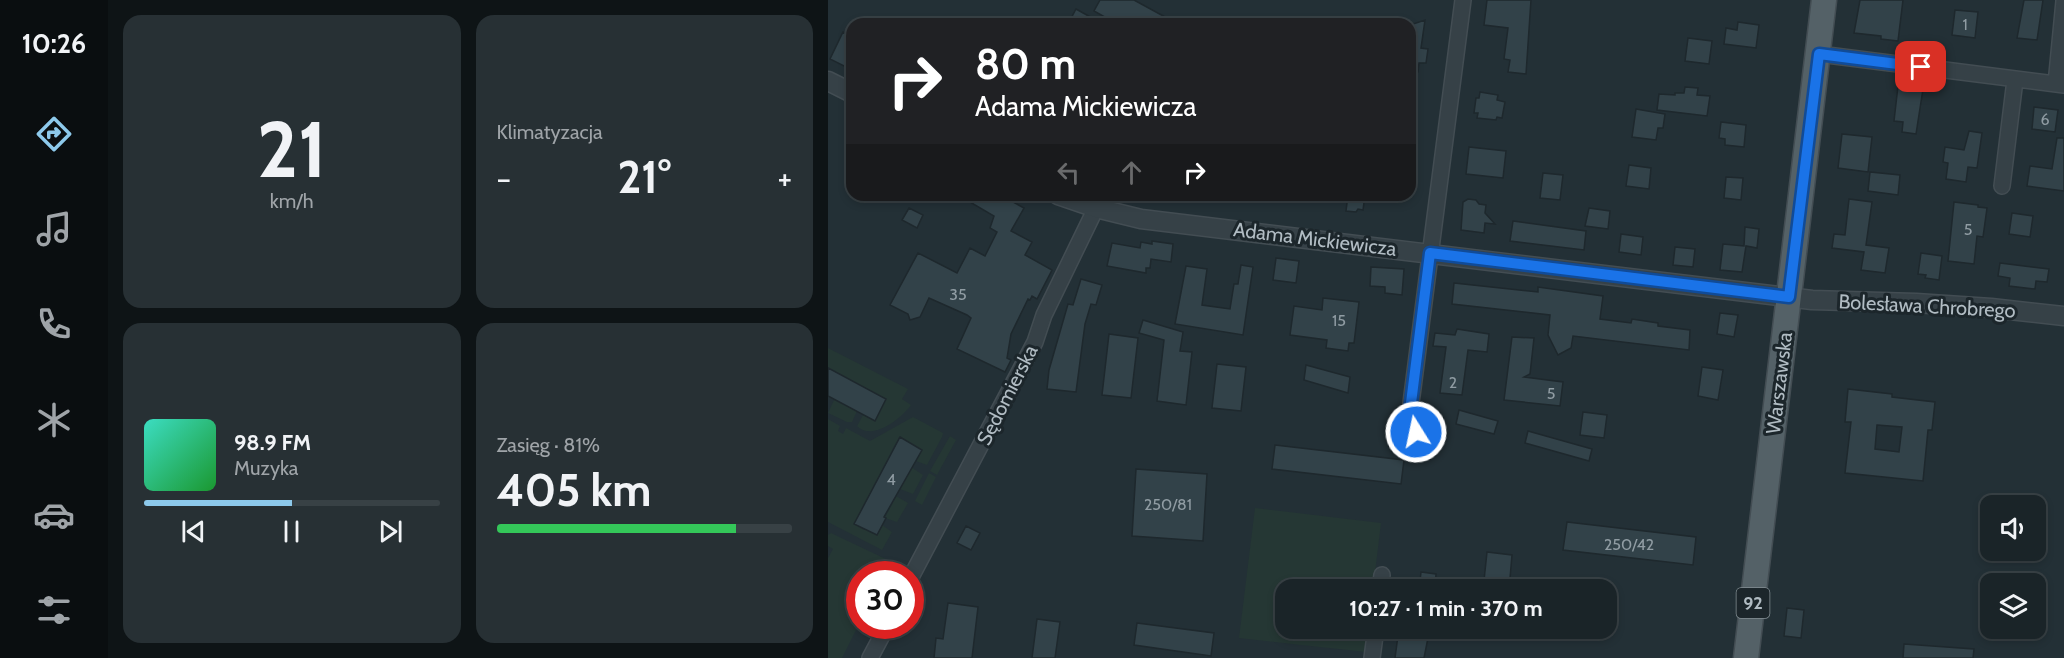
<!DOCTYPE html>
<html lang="pl">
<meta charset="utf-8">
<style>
:root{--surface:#1a2428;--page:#273034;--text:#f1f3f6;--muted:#9fa4a8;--line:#384145;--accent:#8dc9eb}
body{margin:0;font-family:Cabin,sans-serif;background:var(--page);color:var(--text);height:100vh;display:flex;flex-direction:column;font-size:22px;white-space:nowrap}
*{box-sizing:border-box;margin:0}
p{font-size:20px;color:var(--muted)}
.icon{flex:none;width:33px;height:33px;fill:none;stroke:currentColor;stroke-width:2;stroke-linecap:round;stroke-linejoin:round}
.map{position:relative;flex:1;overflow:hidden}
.drawer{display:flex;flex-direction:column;gap:15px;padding:15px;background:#0e1416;width:720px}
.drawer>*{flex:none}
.top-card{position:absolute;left:18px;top:18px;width:570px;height:183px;border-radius:18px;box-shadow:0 3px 9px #0003,0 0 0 2px var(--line);background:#202124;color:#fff;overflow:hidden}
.tools{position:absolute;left:1152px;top:495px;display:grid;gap:12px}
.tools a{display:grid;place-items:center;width:66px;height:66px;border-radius:12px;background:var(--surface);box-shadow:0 3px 9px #0003,0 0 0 2px var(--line);font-size:30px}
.speed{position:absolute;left:18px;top:561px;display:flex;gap:12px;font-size:30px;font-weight:700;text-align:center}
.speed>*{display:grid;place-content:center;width:78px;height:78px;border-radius:50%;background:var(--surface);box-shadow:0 3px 9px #0003,0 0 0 2px var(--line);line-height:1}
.speed .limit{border:9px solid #d22;background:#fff;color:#111}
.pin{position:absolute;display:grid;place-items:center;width:51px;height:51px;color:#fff;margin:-26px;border-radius:12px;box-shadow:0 3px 9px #0006}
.me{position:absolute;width:66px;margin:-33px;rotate:350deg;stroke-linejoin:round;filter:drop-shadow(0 0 4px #0008)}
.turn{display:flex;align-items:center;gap:21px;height:126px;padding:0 30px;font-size:27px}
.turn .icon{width:78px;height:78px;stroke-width:2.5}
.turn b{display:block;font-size:42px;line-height:51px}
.lanes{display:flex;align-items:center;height:57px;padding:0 30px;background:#0003;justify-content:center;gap:30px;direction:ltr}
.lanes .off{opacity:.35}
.big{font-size:45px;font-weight:700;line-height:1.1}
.drawer .tile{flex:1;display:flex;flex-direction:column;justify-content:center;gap:9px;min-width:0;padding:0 21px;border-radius:18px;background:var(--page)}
.drawer .dial{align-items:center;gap:0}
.dial b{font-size:78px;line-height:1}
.song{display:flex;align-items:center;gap:18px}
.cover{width:72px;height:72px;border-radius:9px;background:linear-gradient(135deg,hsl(170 70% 55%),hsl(130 70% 35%))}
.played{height:6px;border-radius:3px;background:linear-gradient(90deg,var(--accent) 50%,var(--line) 50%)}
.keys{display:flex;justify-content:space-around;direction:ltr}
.heat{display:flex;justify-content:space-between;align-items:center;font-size:33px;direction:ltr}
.charge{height:9px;border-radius:4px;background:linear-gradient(90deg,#34c759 81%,var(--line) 0)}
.drawer .tiles{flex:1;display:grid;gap:15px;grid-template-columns:repeat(2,1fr)}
.trip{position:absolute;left:447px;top:579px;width:342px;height:60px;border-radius:18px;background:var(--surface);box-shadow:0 3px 9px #0003,0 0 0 2px var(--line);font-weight:700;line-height:60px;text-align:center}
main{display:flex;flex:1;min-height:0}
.tabs{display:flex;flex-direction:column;width:108px;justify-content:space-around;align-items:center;background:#0a0e10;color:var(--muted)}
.tabs .icon{width:42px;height:42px}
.tabs .on{color:var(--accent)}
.tabs b{font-size:27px;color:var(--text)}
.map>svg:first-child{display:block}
</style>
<main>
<nav class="tabs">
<b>10:26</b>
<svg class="icon on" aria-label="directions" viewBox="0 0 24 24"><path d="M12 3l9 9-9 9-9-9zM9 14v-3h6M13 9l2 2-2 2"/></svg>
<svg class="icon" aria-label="music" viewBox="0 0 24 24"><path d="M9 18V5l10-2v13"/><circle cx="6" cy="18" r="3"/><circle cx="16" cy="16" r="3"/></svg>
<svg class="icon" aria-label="phone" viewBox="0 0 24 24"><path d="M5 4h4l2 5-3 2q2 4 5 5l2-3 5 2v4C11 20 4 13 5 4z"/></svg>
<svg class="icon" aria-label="climate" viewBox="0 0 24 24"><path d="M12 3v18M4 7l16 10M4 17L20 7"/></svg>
<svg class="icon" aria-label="car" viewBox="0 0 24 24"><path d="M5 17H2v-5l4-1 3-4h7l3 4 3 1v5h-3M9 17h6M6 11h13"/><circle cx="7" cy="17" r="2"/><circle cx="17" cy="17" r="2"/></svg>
<svg class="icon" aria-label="filters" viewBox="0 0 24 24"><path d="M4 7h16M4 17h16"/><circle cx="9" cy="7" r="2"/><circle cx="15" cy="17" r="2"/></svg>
</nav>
<section class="drawer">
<div class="tiles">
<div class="tile dial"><b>21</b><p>km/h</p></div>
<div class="tile"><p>Klimatyzacja</p>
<div class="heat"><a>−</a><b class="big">21°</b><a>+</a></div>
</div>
<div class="tile">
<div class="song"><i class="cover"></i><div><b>98.9 FM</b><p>Muzyka</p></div></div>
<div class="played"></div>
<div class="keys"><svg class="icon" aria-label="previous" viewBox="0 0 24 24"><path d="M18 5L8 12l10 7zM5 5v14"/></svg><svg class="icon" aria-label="pause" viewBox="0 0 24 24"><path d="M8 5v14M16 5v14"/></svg><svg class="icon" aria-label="next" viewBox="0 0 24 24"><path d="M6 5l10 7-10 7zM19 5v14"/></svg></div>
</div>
<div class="tile"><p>Zasięg · 81%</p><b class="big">405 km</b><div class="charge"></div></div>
</div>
</section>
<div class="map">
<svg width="1236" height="658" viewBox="0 0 1236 658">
<rect width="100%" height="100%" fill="#233036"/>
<!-- green -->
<path fill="#253734" d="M0 348 80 389 74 399 83 405C74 418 44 442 29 426L35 415 47 421 58 399 0 367Z
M6 400 29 411 24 422H19L0 413Z
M85 417 115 433 114 437 99 465 88 461 93 451 71 437 26 524 36 530 54 525 64 532 54 550 0 522V419L12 426 10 431 15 434 18 428 42 441Z
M122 436 128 440 109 475 102 471Z
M83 467 95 475 85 494 72 489Z
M101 473 108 477 94 505 87 501Z
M68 496 80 503 69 522 57 518Z
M427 508 553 523 545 589 458 590V628L540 629 538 652 411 638Z
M3 533 64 562 57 574H32L31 624 14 658H0V558L5 549 0 546V535Z"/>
<!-- building -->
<path fill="#324249" stroke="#1e282d" stroke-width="1.5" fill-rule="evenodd" d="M272 0H306L350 24H289L266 11Z
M659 0H703L698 74 680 72 682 60 676 59 680 28 656 25Z
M1032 0H1075L1070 41 1053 39V36L1026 33Z
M1196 0H1215L1209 40 1189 38Z
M248 9 275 24H240Z
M1127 10 1150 12 1147 38 1124 35Z
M597 20 593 48 600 49 598 63H591L590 72 582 71V25Z
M910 22 931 25 928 48 896 44 898 28 909 30Z
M15 32 24 36V70L2 59Z
M860 38 884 41 881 64 857 61Z
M1070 86 1095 89 1088 134 1074 132 1075 122 1066 121Z
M857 87 870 88 869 95 882 96 879 116 829 110 831 94 847 95V93H856Z
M652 92 670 95 669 100 677 102 674 118 669 117 668 120 649 118 650 113H646L648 98H651Z
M1206 107 1230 110 1227 132 1204 129Z
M808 109 837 114 835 128H830L828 140 804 137Z
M893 122 918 125 916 147 897 145V139L891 138Z
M1141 131 1154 133 1149 168 1140 167 1138 182 1118 179 1120 163 1115 162 1117 147 1136 150Z
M1014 134 1044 137 1040 172 1010 168Z
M1229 138H1236V191L1199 186 1202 166 1224 169Z
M641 147 678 151 675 178 638 174Z
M801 165 823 168 821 189 798 186Z
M1042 172 1072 175 1070 195 1040 191Z
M715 173 735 175 732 200 712 198Z
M898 177 915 178 913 200 896 198Z
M130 195H172L196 208 183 231 204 242 197 255 224 270 209 299 204 296 202 300 200 299 183 334 179 358 183 360 177 372 129 349 143 318 139 315 101 298 92 317 82 320 80 314 62 305 90 253 129 273 142 248 157 256 169 232 162 228 166 216Z
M520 195H537L535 210 530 209 528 212 518 211Z
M640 199 648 200 651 204 658 205 657 213 667 224 657 223 656 233 633 230 635 202Z
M1021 199 1044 202 1038 245 1061 248 1057 273 1033 270 1036 252 1004 248 1006 234 1017 235Z
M1126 202 1150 205V207L1159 208 1155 237 1149 236 1146 264 1120 261Z
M81 208 95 215 89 228 74 220Z
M761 208 782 211 780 229 757 226Z
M1184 213 1205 216 1202 237 1181 234Z
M685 221 758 231 756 250 682 241Z
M917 227 931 229 929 248 918 246 914 272 892 270 895 244 916 246Z
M793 234 815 237 813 255 791 252Z
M324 241 345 244 343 262 323 259 322 268H318V273L279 266 284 243 312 248 313 242 324 244Z
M847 247 867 249 865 267 845 265Z
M1093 253 1114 256 1111 280 1097 278 1098 275 1090 274Z
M448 258 471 261 468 283 445 280Z
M1172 263 1221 269 1219 282 1208 281 1207 289 1181 286 1182 278 1170 276Z
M413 265 425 267 415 335 347 324 358 266 379 269 374 305 402 309 406 284H410Z
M543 267 576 269 574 295 557 293V287L542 286Z
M253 279 274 285 268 305 263 304 257 324 248 392 219 389 221 370 240 304 245 305Z
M626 283 710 292V287L775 296 772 319 803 323 804 319 830 323V326L862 330 861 350 745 336 743 348 730 355 720 335 722 315 624 304Z
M495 298 531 302 526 343H521L520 351 498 348 499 340 462 335 466 306 494 310Z
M892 313 910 315 906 337 889 334Z
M315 320 355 332 352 351 364 352 358 405 329 401 336 340 311 333Z
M629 329 661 334 659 352 640 350 634 395 612 393 618 347 605 346 607 333 627 335Z
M281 334 310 338 303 398 274 395Z
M684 337 706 338 702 374 696 377 735 382 732 406 676 400Z
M389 364 418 367 413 411 384 408Z
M478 365 522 377 520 393 476 380Z
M874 367 895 370 890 400 870 396Z
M0 368 58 399 47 421 0 396Z
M1020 389 1064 394V397L1107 402 1104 430H1100L1095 481 1017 473 1023 422H1017ZM1049 425 1074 427 1071 452 1047 449Z
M631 410 670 421 666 434 628 424Z
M755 412 779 415 776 438 752 435Z
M700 431 764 449 761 461 697 443Z
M72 437 94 450 56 517 58 518 49 535 26 524Z
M447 445 576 460 573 484 444 469Z
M308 469 379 474 375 541 304 536Z
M739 522 868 537 865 565 735 550Z
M138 526 152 533 143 550 129 543Z
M659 552 684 555 681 590H655Z
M593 572 608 574 607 590H591Z
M120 603 150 607 144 658H106L108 638 115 639Z
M959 608 976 610 973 638 956 636Z
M209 619 232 622 227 658H204Z
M309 623 386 633 383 656 306 645Z
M571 628H602L596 658H567Z
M1076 644 1146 649 1145 658H1075Z"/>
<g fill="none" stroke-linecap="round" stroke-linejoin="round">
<!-- minor casing -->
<g stroke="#434d53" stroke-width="18">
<path id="minor" d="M991 54 1236 85
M1228 84 1236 1
M1174 186 1187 80
M588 432 582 411 635 0
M82 579 207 342 216 315 268 208
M552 590 554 575
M42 658 59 626
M544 658 548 628"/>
</g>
<!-- tertiary casing -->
<g stroke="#434d53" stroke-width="21">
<path id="tertiary" d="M0 81 24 93
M230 195 268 208 313 219 984 300 1088 303 1163 308 1236 316"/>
</g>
<!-- primary casing -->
<g stroke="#434d53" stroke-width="27">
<path id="primary" d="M918 658 996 0"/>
</g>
<!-- minor -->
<use href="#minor" stroke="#364147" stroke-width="15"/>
<!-- tertiary -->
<use href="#tertiary" stroke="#364147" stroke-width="18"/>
<!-- primary -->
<use href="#primary" stroke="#546167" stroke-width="24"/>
</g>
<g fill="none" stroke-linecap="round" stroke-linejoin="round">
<!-- route casing -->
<g stroke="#114b97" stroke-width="15">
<path id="route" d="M588 432 582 411 602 253 961 297 991 54 1093 67"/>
</g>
<!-- route -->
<use href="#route" stroke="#1a73e8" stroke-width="10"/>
</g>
<g text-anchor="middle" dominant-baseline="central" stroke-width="6" stroke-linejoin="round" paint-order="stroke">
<!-- number labels -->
<g font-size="16" fill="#909ca3">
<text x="1137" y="24">1</text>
<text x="1217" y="119">6</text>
<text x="1140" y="229">5</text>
<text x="130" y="294">35</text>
<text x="511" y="320">15</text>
<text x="625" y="382">2</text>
<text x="723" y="393">5</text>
<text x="63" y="479">4</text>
<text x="340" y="504">250/81</text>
<text x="801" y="544">250/42</text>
</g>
<!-- shield labels -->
<rect fill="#1c262b" stroke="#848f95" stroke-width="1.5" x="908.5" y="588" width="33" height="30" rx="4.5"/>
<g font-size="18" font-weight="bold" fill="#b1bcc3">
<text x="925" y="603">92</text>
</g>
<!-- street labels -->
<g font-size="20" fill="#b1bcc3" stroke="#1c262b">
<text transform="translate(487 239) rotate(7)">Adama Mickiewicza</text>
<text transform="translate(1099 306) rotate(3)">Bolesława Chrobrego</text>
<text transform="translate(951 383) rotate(-83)">Warszawska</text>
<text transform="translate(179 395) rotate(-63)">Sędomierska</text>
</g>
</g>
</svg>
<div class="tools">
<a><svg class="icon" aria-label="sound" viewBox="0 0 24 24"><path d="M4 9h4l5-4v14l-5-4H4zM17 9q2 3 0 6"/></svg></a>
<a><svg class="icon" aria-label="layers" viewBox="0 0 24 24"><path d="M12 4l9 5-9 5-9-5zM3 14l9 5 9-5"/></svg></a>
</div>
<div class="speed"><div class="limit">30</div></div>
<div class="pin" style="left:1093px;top:67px;background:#d93025"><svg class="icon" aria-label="arrive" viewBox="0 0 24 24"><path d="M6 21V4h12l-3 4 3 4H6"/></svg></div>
<svg class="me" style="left:588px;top:432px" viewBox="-20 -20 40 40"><circle r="17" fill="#1a73e8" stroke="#fff" stroke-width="3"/><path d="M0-11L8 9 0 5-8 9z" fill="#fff"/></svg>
<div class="trip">10:27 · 1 min · 370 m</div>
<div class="top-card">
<div class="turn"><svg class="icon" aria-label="right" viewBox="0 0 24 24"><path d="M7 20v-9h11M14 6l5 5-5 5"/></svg><div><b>80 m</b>Adama Mickiewicza</div></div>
<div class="lanes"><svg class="icon off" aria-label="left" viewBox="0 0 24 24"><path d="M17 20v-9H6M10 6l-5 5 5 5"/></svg><svg class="icon off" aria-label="ahead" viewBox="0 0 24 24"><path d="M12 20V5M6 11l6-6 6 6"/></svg><svg class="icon" aria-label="right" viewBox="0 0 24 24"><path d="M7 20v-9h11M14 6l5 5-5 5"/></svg></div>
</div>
</div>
</main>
